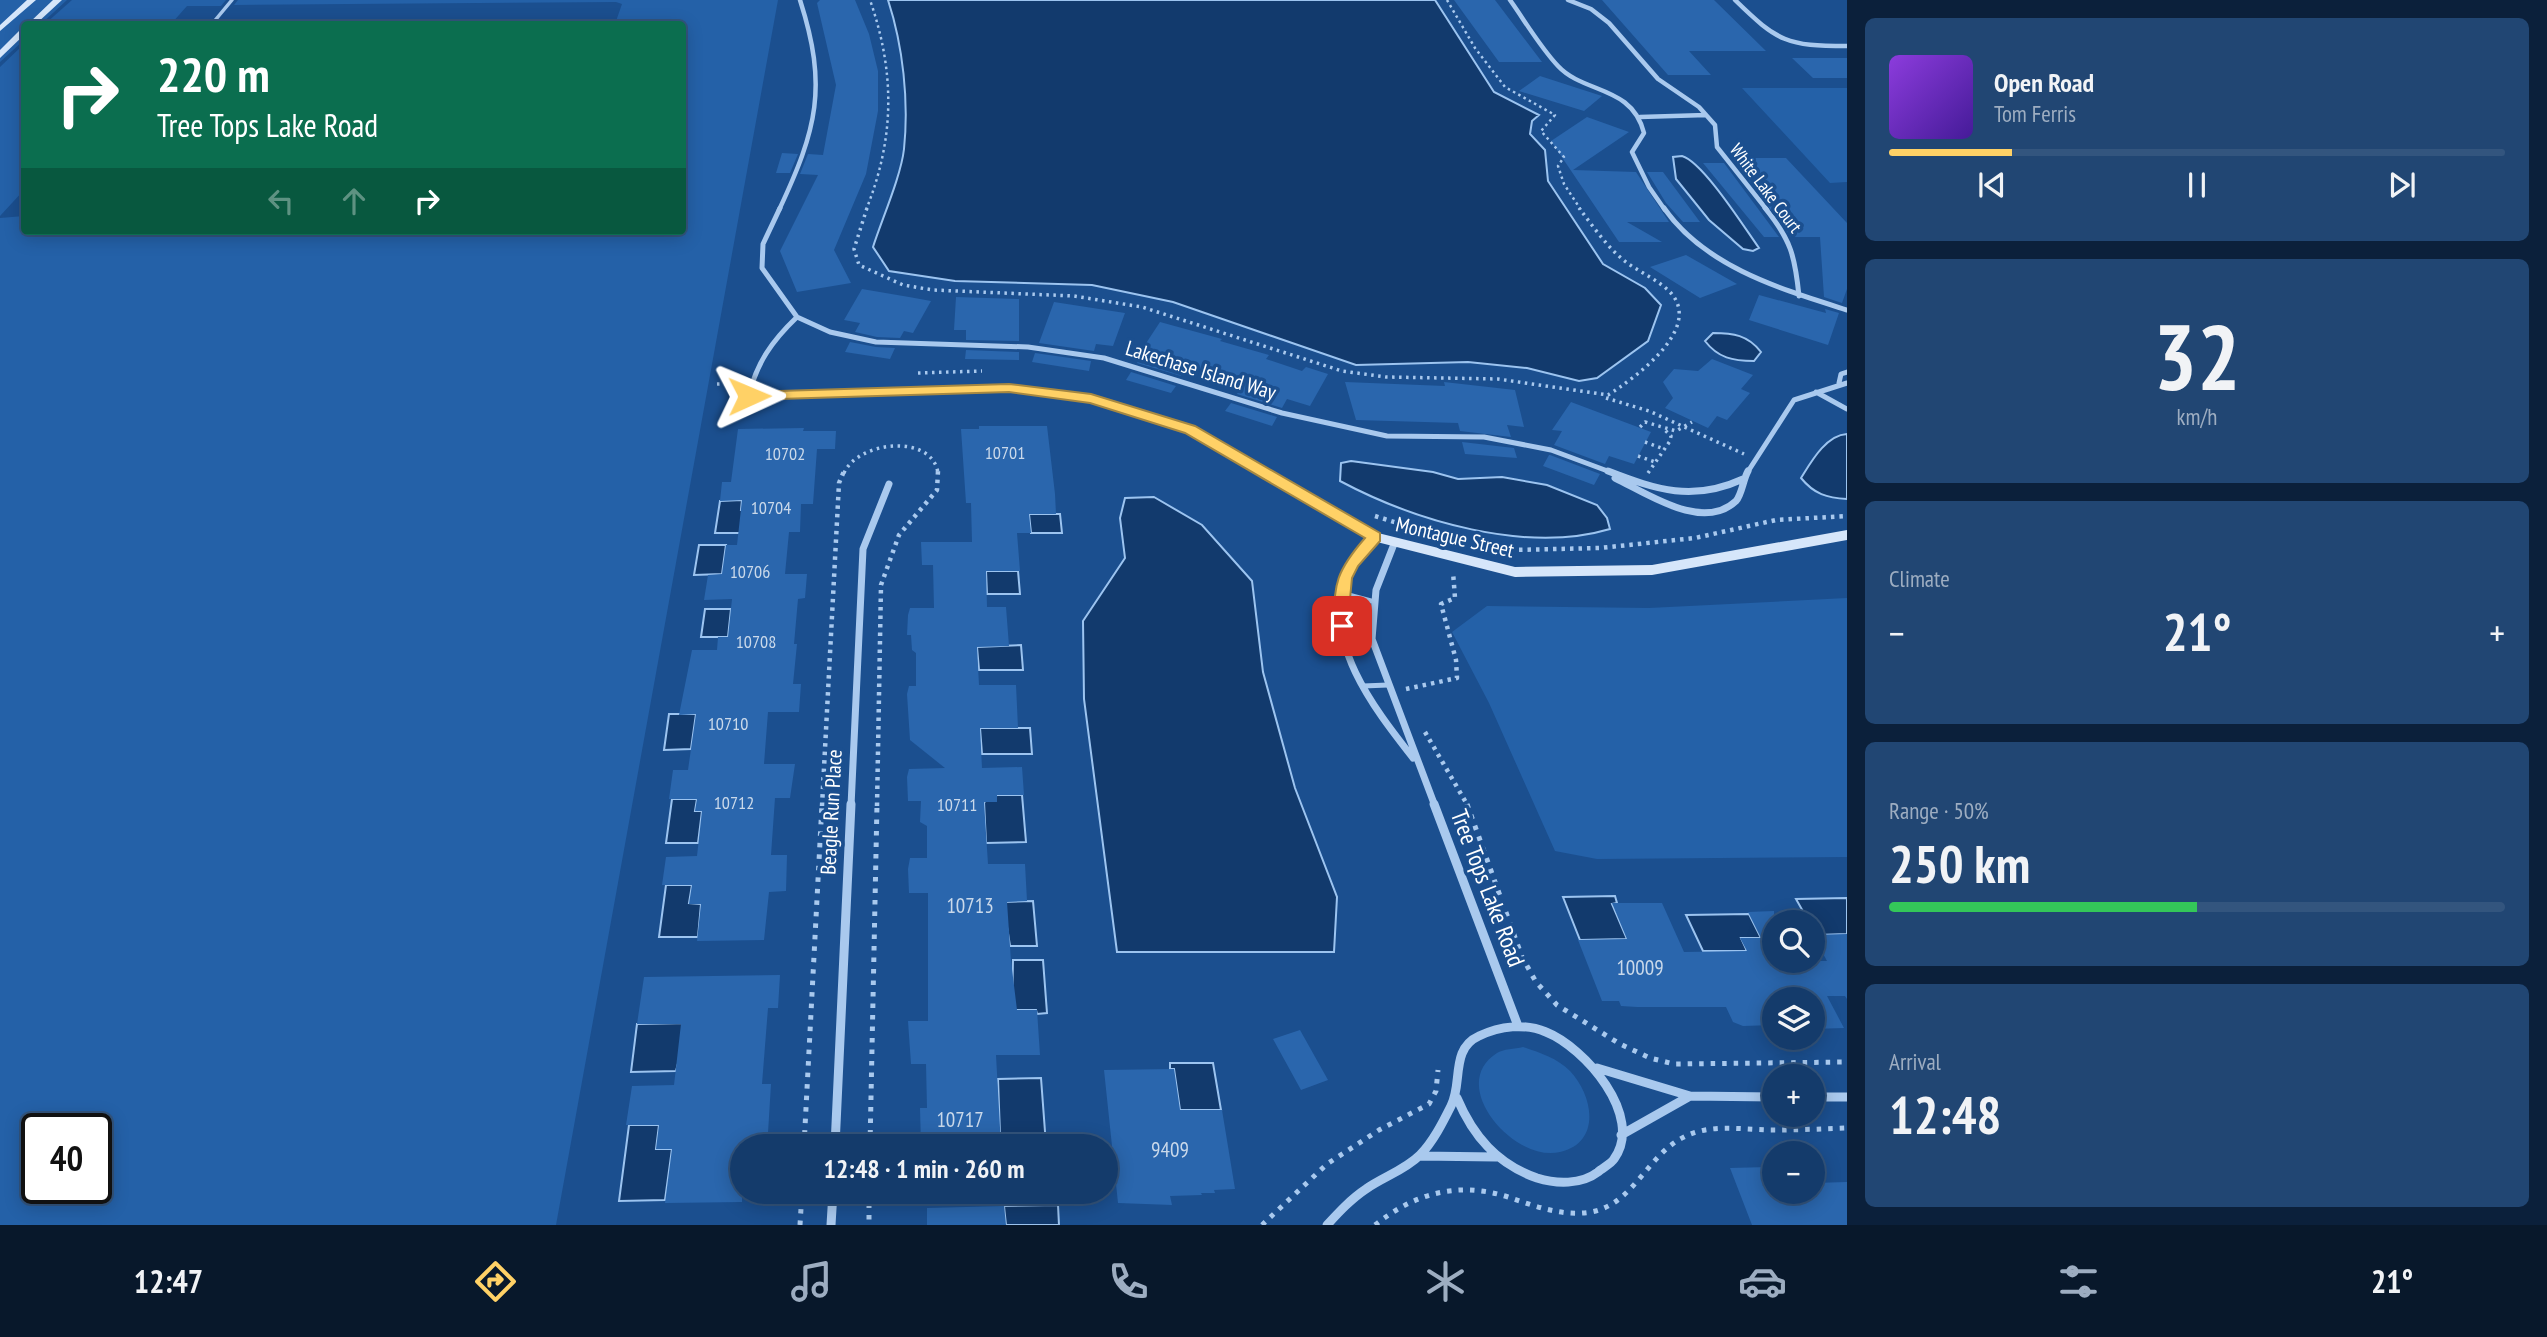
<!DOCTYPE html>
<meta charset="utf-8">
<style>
:root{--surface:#143b6b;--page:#214673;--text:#f1f3f6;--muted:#9dadc1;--line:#33557e;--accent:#ffd166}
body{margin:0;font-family:"PT Sans Narrow",sans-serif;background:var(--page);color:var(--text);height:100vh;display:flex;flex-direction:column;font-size:26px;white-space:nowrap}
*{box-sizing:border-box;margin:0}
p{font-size:23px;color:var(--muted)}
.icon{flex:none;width:38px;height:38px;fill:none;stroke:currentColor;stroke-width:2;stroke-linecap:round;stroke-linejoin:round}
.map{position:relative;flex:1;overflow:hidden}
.panel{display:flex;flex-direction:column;gap:18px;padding:18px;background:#0b203b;width:700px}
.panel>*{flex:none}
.banner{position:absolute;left:21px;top:21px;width:665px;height:214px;border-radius:7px;box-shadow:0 4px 18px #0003,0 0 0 2px var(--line);background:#0b6e4f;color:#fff;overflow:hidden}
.fabs{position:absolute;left:1762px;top:910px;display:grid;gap:14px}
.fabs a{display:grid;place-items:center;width:63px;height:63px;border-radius:50%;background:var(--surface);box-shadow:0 4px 18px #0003,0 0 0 2px var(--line);font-size:35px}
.speed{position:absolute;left:21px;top:1113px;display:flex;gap:14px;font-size:35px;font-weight:700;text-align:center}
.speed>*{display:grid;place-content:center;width:91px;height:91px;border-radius:50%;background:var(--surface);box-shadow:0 4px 18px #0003,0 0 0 2px var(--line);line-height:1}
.speed .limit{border:4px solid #111;border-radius:10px;background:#fff;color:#111}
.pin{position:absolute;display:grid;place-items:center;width:60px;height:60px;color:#fff;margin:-30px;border-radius:14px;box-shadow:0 4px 10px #0006}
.me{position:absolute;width:77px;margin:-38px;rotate:89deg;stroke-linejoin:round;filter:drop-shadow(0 0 5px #0008)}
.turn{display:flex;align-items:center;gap:24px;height:147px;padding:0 21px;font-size:32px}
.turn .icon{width:91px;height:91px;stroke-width:2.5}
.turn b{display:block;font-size:49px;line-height:60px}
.lanes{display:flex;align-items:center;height:66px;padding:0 21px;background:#0003;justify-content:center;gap:35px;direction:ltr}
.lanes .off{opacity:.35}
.big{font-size:52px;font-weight:600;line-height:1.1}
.panel .tile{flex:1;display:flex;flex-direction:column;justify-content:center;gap:10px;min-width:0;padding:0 24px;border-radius:10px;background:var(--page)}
.panel .dial{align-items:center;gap:0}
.dial b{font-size:91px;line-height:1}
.song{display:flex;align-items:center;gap:21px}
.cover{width:84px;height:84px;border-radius:10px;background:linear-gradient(135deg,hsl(270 70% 55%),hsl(260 70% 35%))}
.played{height:7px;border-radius:4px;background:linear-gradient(90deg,var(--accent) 20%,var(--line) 20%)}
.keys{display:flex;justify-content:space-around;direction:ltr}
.heat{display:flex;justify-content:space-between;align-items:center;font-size:38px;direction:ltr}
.charge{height:10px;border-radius:5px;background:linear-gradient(90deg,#34c759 50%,var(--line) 0)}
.trip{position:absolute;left:730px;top:1134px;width:388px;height:70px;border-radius:35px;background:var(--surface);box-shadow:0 4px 18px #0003,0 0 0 2px var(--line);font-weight:600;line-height:70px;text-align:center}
.dock{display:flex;height:112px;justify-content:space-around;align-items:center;background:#08182b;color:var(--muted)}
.dock .icon{width:49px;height:49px}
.dock .current{color:var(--accent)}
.dock b{font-size:32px;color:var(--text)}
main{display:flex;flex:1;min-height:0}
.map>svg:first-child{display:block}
</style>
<main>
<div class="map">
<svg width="1847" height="1225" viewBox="0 0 1847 1225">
<rect width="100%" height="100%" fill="#1b4f8f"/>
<!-- green -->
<path fill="#2461a8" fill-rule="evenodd" d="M0 0H67L41 24H24V40L0 62Z
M72 0H226L221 6H187L171 24H45Z
M238 0H778L556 1225H0V218L24 216V231H682V24H615L622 4 616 2 234 5ZM37 1129H96V1188H37Z
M24 44V190L0 216V67Z
M1742 88H1847V182L1830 183Z
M1847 598V857L1597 859 1555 851 1489 703 1452 632 1487 606 1649 608Z
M1523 1047C1540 1053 1557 1058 1570 1071 1593 1095 1602 1142 1560 1152 1514 1163 1446 1085 1497 1053 1503 1049 1515 1049 1523 1047Z"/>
<!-- water -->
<path fill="#123a6d" stroke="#9cc4f0" stroke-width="2" d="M888 0H1435L1494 92 1539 115 1532 121 1530 134 1545 150 1548 181 1603 264 1645 288 1661 305 1648 341 1597 378 1579 381 1527 368 1468 362 1356 365 1173 302 1092 285 955 281 889 271 873 247C882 219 901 176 904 149 909 101 903 46 888 0Z
M1682 156C1703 162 1744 227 1759 248L1753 251 1743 249 1709 220 1676 179 1673 157Z
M1713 333C1733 333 1748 335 1761 352L1754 361C1733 361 1718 358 1705 341Z
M1847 434V499C1827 498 1814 494 1801 478 1811 462 1826 435 1847 434Z
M1351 461 1433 472 1458 479 1502 477 1547 485 1597 505 1607 518 1610 529C1526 554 1415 521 1340 481L1341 463Z
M1154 497 1202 525 1252 581 1263 672 1295 788 1337 897 1334 952H1117L1084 699 1083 621 1125 558 1120 518 1125 498Z
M742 500 741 510H750L747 533H715L720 501Z
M1029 514H1060L1062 533H1031Z
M699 545H726L722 574 694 575Z
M986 571H1018L1020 594H987Z
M705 609H731L728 637H701Z
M1021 645 1023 670H979L977 647Z
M669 714H696L691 749 664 750Z
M980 728H1030L1032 754H982Z
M997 795H1022L1026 842 986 843 984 802Z
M672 799H697L695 811H702L698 843H666Z
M666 885H692L689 903 701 904 698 937H659Z
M1615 896 1617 903 1612 904 1627 939 1580 940 1563 897Z
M1847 898V934L1816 935 1813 922H1809L1796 899Z
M1033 901 1037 946H1010L1003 902Z
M1749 914 1761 938H1741L1747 951H1703L1686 915Z
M1013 960H1043L1047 1013 1037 1014 1036 1010H1012Z
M689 1023 676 1071 631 1072 637 1024Z
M1170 1063H1213L1221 1110H1180L1174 1069H1170Z
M1041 1078 1046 1145 1016 1146V1135H1000L998 1079Z
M629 1125H659L656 1149H672L665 1200 619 1201Z
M1058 1205 1059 1225H1006L1004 1206Z"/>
<!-- building -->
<path fill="#2a66ad" d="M820 0H855L869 34 878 71V111L866 174 834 250 851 283 797 292 780 251 818 175 800 174 808 154 823 155 836 85 817 3Z
M1454 0H1495L1542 62H1499Z
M1602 0H1714L1766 51H1689L1711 75H1668Z
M1792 58H1847V78H1813Z
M1540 76 1602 96 1584 111 1519 91Z
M1587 117 1629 132 1573 170 1636 172 1669 222H1627L1662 242H1619L1551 141Z
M782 153 798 154 790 173H776Z
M1739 158H1786L1847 223V289L1842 303 1824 297 1820 237H1791L1736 163H1743Z
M1703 163H1724L1779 237H1764Z
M1647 172H1663L1700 222H1683L1666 203Z
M1686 255 1737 284 1700 298 1650 267Z
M862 289 909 297 931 301 913 333 904 331 900 338 877 337 855 332 860 323 844 320Z
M1759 295 1826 313 1825 309 1839 313 1828 345 1749 320Z
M956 297 1019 299V341L966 340V330H954Z
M1054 302 1125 313 1113 346 1096 344 1094 351 1039 343Z
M1160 322 1222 339 1220 341 1269 355 1266 359 1302 371 1306 367 1328 374 1310 406 1287 399 1282 408 1237 394 1243 385 1225 379 1227 375 1188 366 1181 376 1137 363 1142 355 1139 354Z
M850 342 876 347 895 348 890 359 845 352Z
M966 350 1019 352V360L965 359Z
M1035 353 1091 361 1089 371 1032 362Z
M1712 359 1753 375 1741 389 1750 393 1727 420 1717 416 1708 428 1665 408 1673 398 1663 382 1674 369 1698 371Z
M1131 372 1176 386 1171 393 1126 380Z
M1345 382 1445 386 1444 382 1515 390 1524 427 1507 425 1511 437 1460 431 1458 423 1356 420Z
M1571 402 1651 432 1634 464 1609 456 1605 464 1554 445 1562 431 1552 430Z
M1231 403 1277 417 1272 426 1225 411Z
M979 426H1047L1055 494 1056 514H1029L1031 533H1017L1020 571H986L987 607H1006L1009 646 977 647 979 685H1016L1018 728H980L982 768 1022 767 1024 795H997V802H984L988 864H1025L1027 901 1007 902 1011 961 1017 1010H1037L1040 1055H996L1001 1146H921L920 1108H927L926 1064H911L908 1021H928V893H909L908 869 910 858H927V826L920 822 921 801H908L907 777 909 769 945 768 910 740 907 694 909 686H916V653L912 650 911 635H907L908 615 910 608H934L933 565H922L921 542H972L971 503H966L961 429H979Z
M804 428 803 431H836L835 449H817L813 504H801L800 532H789L785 574H807L805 598 798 599 794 644H797L793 684H801L799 712H768L764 764H795L790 798H775L771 855H787L786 891 769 892 764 940 697 941 701 904H689L692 885H662L666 857 697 856 702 811H695L697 799H669L673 770H688L696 714 679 715 692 650H717L718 637H728L732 599 704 600 708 575 722 574 726 545H737L742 500 720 501 722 482H731L738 429Z
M1462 442 1514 448 1517 458 1465 454Z
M1549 455H1550L1600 474 1594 485 1543 466Z
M1612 903H1662L1684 952 1747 951 1740 938H1761L1748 912 1774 911V961H1827L1813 935 1847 934V999L1845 996H1827L1844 1028 1813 1029V999H1774V1025L1743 1026 1733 1022 1726 1007H1637L1621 1006 1619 1001H1602L1578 940 1627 939Z
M780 975 778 1008H768L762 1084H771L768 1133H759L758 1146H742V1202L665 1203 672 1149H656L659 1125H626L632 1086 674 1085 681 1024H637L644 977Z
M1300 1030 1328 1080 1301 1090 1273 1039Z
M1174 1069 1180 1110H1222L1235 1189 1214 1190 1215 1193H1201L1202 1195 1170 1196 1172 1205 1118 1203 1104 1070Z
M1768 1167 1774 1182V1192H1813V1183L1847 1182V1225H1752L1730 1168Z
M1004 1206 1006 1225H927V1208Z"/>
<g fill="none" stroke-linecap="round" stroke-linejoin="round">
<!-- path-far3 -->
<path stroke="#a9c9ee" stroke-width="2.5" stroke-dasharray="2.5 3.5" stroke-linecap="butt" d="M1447 0 1475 48 1505 87 1555 115 1541 131 1564 157 1558 166 1564 184 1581 210
M866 210C895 138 895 72 870 0"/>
<!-- path-far2 -->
<path stroke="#a9c9ee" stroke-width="3.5" stroke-dasharray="2.5 4.5" stroke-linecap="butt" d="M867 208 854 249 859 265 903 285 933 290 1074 296 1142 307 1342 371 1386 377 1498 379 1608 395C1635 378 1704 328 1670 292 1656 278 1636 271 1621 258 1605 244 1592 225 1579 208
M918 373 982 371
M717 384 741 383
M1606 398 1649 411 1744 454
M1640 427 1645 422 1676 431 1692 422
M1645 442 1664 449
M1638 456 1655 462
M844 473C858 441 932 433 938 473
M1648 473 1670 441 1671 436 1665 430"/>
<!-- path-far1 -->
<path stroke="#a9c9ee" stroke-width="4.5" stroke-dasharray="3.5 5" stroke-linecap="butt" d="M1375 516 1404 525
M1477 544 1513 550 1600 548 1695 538 1776 520 1847 516
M1406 689 1457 678 1456 660 1441 604 1455 598 1453 572
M1425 732 1468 806
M822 806 839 483 844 471
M877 806 881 585 899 535 937 490 938 471"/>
<!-- path -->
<path stroke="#a9c9ee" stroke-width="5" stroke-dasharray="4.5 7" stroke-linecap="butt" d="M1467 804 1522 957 1536 982 1557 1005 1620 1044 1650 1058 1674 1064 1847 1062
M804 1146 822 804
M870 1146 877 804
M869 1192V1225
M800 1225 802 1192
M1262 1225 1327 1164 1379 1130 1429 1104 1436 1091 1438 1070
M1375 1225C1415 1193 1458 1181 1508 1197 1535 1206 1562 1217 1591 1212 1634 1204 1647 1155 1684 1137 1711 1123 1743 1130 1773 1130 1797 1130 1822 1129 1847 1128"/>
<!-- lane-far1 -->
<path stroke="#a9c9ee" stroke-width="3.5" d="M212 24 232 0"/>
<!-- lane -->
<path stroke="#a9c9ee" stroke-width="5" d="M1341 593 1371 601
M1363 686 1388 685"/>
<!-- street-far3 -->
<path stroke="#a9c9ee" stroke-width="4.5" d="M1510 0C1525 21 1540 47 1558 66 1584 94 1632 85 1644 133L1632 152 1649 187 1665 210
M1568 0 1591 9 1609 23 1658 79 1699 107 1715 125 1717 147 1767 210
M1735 0C1778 42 1787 46 1847 46
M1640 117 1706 115
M779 210C817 129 828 87 800 0"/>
<!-- street-far2 -->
<path stroke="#a9c9ee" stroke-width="5" d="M780 208 763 244 762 268 797 317 830 332 876 342 1028 347 1104 358 1282 413 1387 436 1484 437 1551 450 1613 473
M1664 208C1705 267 1781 289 1847 310
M1765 208C1791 240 1795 256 1799 296
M1839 383 1841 374 1847 372
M1816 392 1847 409
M749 396C756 363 773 340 797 317
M1747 473 1794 400 1847 383"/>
<!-- street-far1 -->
<path stroke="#a9c9ee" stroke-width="7" d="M1608 471C1657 490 1693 502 1743 479
M1615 478C1648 494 1703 532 1736 501 1742 494 1743 480 1748 471
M1374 537C1364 549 1350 561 1345 576 1323 644 1374 708 1413 758
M1394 544 1376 590 1372 639 1435 806
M851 806 863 549 889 484"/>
<!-- street -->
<path stroke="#a9c9ee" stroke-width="9" d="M1434 804 1518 1026
M1597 1068 1690 1096 1774 1097
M1813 1097H1847
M1621 1135 1690 1096
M835 1146 851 804
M1420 1156 1496 1157
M831 1225 833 1192
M1327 1225C1339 1212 1351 1199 1366 1189 1383 1177 1405 1170 1420 1155 1433 1142 1443 1122 1451 1106 1463 1083 1450 1049 1479 1036 1500 1026 1525 1023 1546 1032 1584 1047 1645 1116 1614 1159 1611 1164 1602 1168 1598 1172 1581 1185 1556 1184 1537 1178 1497 1164 1473 1136 1457 1098"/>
<!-- secondary -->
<path fill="#d6e6fa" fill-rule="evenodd" d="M27 0H36L0 31V25Z
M53 0H62L36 24H28Z
M21 29H24V35L0 58V50Z
M1009 384 1091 395 1194 426 1378 533 1515 567 1652 565 1847 530V540L1652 575 1515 577 1369 540 1186 432 1090 403 1009 392 749 400 743 396 749 392Z"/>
</g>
<!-- route -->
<path fill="#ffd166" stroke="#a68842" stroke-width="2" d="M1009 384 1091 394 1195 426 1380 533V541L1358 566 1352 578 1347 630H1336L1334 626C1333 584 1337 570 1365 538L1185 433 1090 403 1009 392 749 400 743 396 749 392Z"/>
<g text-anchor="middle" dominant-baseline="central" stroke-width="7" stroke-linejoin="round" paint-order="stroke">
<!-- far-street labels -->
<g font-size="18" fill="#fff" stroke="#1b4f8f">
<text transform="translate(1766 188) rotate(53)">White Lake Court</text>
</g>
<!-- number labels -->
<g font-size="18" fill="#cad9ea">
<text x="1005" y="452">10701</text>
<text x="785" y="453">10702</text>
<text x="771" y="507">10704</text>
<text x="750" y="571">10706</text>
<text x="756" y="641">10708</text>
<text x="728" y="723">10710</text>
<text x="734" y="802">10712</text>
<text x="957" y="804">10711</text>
</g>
<!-- street labels -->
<g font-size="21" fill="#fff" stroke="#1b4f8f">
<text transform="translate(1201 370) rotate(17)">Lakechase Island Way</text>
<text transform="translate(1455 537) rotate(13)">Montague Street</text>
<text transform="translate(831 812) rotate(-87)">Beagle Run Place</text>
</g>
<!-- near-number labels -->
<g font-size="21" fill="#cad9ea">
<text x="970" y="905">10713</text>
<text x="1640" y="967">10009</text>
<text x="960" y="1119">10717</text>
<text x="1170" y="1149">9409</text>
</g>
<!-- near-street labels -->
<g font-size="24" fill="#fff" stroke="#1b4f8f">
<text transform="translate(1488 888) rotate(69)">Tree Tops Lake Road</text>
</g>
</g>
</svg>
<div class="fabs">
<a><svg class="icon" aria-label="search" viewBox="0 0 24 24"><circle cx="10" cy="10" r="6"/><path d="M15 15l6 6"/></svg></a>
<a><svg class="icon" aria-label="layers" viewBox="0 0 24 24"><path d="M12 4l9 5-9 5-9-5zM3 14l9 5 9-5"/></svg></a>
<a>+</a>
<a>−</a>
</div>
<div class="speed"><div class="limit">40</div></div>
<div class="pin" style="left:1342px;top:626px;background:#d93025"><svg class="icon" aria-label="arrive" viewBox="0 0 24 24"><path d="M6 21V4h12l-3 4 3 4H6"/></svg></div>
<svg class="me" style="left:749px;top:396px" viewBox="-20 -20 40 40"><path d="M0-17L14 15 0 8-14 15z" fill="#ffd166" stroke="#fff" stroke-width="4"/></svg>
<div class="trip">12:48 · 1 min · 260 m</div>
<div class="banner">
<div class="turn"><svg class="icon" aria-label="right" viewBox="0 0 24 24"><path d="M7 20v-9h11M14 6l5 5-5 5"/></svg><div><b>220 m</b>Tree Tops Lake Road</div></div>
<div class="lanes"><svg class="icon off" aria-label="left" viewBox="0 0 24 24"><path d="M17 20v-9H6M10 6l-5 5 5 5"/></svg><svg class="icon off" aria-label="ahead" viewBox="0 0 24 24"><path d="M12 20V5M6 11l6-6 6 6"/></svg><svg class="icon" aria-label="right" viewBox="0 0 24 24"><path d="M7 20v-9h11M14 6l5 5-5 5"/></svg></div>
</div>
</div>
<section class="panel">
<div class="tile">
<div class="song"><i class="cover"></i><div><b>Open Road</b><p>Tom Ferris</p></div></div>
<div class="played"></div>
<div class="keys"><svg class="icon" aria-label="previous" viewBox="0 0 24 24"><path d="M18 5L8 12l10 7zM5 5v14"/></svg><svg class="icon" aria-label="pause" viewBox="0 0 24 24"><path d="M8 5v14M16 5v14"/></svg><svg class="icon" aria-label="next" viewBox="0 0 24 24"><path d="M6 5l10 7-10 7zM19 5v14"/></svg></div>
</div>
<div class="tile dial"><b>32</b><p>km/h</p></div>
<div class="tile"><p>Climate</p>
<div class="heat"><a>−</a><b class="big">21°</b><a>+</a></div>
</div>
<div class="tile"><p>Range · 50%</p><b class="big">250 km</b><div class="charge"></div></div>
<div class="tile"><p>Arrival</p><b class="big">12:48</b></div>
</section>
</main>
<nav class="dock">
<b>12:47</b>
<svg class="icon current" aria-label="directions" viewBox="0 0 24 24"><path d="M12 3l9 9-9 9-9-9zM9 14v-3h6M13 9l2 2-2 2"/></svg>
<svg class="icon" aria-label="music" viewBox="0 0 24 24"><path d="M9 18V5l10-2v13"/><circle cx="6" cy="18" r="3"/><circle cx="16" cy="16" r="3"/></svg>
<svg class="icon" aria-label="phone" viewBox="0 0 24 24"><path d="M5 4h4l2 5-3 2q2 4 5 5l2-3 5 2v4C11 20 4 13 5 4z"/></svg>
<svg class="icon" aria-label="climate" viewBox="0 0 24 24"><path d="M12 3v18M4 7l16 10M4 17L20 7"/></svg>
<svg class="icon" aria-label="car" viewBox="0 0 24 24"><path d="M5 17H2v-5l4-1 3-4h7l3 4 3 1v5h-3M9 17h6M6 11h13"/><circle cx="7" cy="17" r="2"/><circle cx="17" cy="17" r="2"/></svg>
<svg class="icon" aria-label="filters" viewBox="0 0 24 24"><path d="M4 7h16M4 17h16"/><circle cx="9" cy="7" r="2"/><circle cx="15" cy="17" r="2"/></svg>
<b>21°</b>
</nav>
